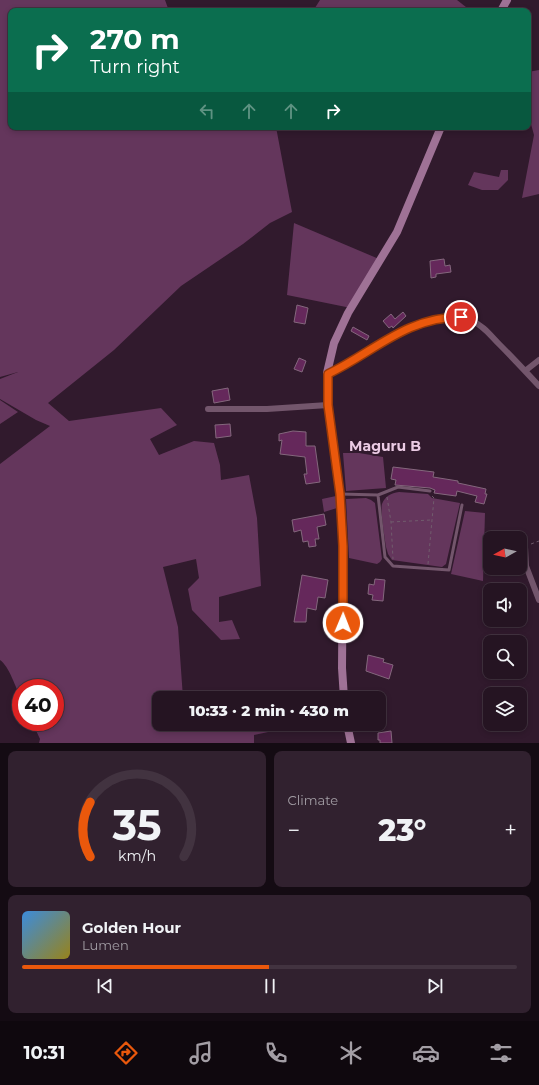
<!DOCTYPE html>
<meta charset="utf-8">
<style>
:root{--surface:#251422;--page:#31212f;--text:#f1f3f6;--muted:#a39ea5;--line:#423340;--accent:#ea580c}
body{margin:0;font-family:Montserrat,sans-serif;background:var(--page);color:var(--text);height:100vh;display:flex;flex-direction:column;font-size:15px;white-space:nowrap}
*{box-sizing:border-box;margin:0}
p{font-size:13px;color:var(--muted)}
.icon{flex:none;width:22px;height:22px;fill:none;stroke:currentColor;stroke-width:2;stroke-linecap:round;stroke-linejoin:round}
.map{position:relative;height:743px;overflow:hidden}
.panel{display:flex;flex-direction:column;gap:8px;padding:8px;background:#140b13;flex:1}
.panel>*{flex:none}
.top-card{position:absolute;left:8px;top:8px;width:523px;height:122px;border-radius:8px;box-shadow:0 2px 6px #0003,0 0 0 1px var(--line);background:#0b6e4f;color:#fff;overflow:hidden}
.needle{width:26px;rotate:262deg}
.buttons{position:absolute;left:483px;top:531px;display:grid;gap:8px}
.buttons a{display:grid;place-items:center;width:44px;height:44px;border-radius:8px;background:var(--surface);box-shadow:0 2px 6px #0003,0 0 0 1px var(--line);font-size:20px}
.speed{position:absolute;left:12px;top:679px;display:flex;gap:8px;font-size:20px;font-weight:700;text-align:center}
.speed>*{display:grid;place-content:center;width:52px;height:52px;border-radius:50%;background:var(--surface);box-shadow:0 2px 6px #0003,0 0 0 1px var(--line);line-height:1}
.speed .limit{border:6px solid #d22;background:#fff;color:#111}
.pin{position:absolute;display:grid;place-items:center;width:34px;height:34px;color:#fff;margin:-17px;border:2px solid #fff;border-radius:50%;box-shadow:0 1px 4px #0007}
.me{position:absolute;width:44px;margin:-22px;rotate:1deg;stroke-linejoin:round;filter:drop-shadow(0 0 3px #0008)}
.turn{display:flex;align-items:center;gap:14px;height:84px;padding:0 16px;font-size:18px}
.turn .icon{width:52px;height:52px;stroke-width:2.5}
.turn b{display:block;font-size:28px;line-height:34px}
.lanes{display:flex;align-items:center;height:38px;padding:0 16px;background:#0003;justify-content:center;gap:20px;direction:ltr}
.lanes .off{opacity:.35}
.big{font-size:30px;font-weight:800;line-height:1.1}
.panel .widget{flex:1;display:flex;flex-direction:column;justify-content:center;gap:6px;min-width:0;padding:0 14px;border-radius:8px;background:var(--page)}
.panel .dial{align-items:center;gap:0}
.dial svg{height:104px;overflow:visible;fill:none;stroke:var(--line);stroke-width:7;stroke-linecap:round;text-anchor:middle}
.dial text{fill:var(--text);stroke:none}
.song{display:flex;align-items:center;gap:12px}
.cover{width:48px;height:48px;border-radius:6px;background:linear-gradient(135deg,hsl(210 70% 55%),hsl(50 70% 35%))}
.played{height:4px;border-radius:2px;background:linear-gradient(90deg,var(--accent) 50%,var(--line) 50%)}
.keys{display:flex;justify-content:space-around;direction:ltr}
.heat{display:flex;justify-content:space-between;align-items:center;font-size:22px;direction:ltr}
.panel .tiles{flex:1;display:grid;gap:8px;grid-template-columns:1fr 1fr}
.widget:last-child{grid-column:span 2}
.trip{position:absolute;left:152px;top:691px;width:234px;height:40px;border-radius:8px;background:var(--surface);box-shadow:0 2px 6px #0003,0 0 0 1px var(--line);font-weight:800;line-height:40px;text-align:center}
.menu{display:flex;height:64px;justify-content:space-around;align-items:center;background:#0f080e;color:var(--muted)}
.menu .icon{width:28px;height:28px}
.menu .active{color:var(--accent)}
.menu b{font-size:18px;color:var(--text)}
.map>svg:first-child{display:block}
</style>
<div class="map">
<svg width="539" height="743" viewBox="0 0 539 743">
<rect width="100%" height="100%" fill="#311a2d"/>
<!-- green -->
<path fill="#64365c" d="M0 0H165L169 11H11V127H276L292 212 270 223 243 244 181 286 114 350 48 403 69 421 161 408 177 425 150 439 159 455 194 441 214 443 220 465 221 480 249 475 257 518 261 586 219 597V622L232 620 240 639 221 640 192 610 188 589 199 578 196 559 163 567 178 627 183 698H159V724H287V728L254 735V743H39L40 739 32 722H55V688H21V699C16 688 9 666 0 660V464L50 426 36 420 0 399V379L18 372 0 377Z
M320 0H457L471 11H313Z
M539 70V194L522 198 534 135 528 113V72Z
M501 170H508V180L498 190H482L468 185 474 172 499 177Z
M294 223 379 259 351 308 287 295Z
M0 400 18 412 0 424Z
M343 453H359L383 457 386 488 346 491Z
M399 492 428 494 432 498 460 503 446 564 442 567 392 560 388 554 386 547C385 539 380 510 382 504 385 496 391 493 399 492Z
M336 496 337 508 324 512 322 499Z
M366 498 371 500 375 503 382 559 380 562 377 564 349 558 346 499Z
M465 511 485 513 483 581 451 574Z"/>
<!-- building -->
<path fill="#65285b" stroke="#84677d" d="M444 259 445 266 450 265 451 272 436 274V277L431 278 430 261Z
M297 305 308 308 305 324 294 322Z
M403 312 406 316 393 328 392 326 389 328 383 321 391 314 395 319Z
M353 327 369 336 367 340 351 331Z
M299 358 306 361 302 372 294 369Z
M228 388 230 400 214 403 212 391Z
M230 424 231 436 216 438 215 425Z
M293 431 306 432V446H315L320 482 306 484 304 474H307L305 457 280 454 282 440 279 441V434Z
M393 467 434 472 433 477 458 481V483L486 489 485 494H487L484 504 475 502 477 496 457 491 456 496 434 493 435 490 430 488 395 485 396 480 391 479Z
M324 514 326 525 317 527 319 539H315L316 546 309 547 308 541 303 542 301 530 294 532 292 520Z
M302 575 328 580 325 598 318 597 316 610 307 608 306 622H294Z
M375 579 385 580 383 601 372 600 373 595 368 594 369 584 374 585Z
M368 655 384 659 383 662 393 665 389 679 366 671Z
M391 731 392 743H380V740H378V733Z"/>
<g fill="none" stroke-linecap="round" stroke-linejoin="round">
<!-- path -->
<path stroke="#715c6d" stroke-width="1" stroke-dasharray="3 3" stroke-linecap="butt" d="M387 497 391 522 393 559
M391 522 431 520
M531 544 539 541
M428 564 434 498 432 496"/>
<!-- lane -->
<path stroke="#73566c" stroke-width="3" d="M340 494 378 495 398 487 430 491
M378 495 385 557 393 566 449 570 462 505"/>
<!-- street -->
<path stroke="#73566c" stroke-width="6" d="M525 371 539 360
M327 373C365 357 429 301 472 321 483 325 491 336 499 344 513 358 526 372 539 386
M208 409H267L328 405
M525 547 526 566 539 600"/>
<!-- secondary -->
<path stroke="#9f7296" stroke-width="8" d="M501 11 507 0
M344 698 342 668 343 546 340 494 328 405 327 373 334 343 348 313 397 232 441 127
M347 724 351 743"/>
</g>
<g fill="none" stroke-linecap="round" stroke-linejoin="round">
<!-- route casing -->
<g stroke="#983908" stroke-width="10">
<path id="route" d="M343 623V546L340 494 328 405V374C374 352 406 317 461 317"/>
</g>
<!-- route -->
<use href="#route" stroke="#ea580c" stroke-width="7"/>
</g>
<g text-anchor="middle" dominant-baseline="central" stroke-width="4" stroke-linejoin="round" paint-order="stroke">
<!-- quarter labels -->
<g font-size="14" font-weight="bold" fill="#ebcbe4" stroke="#311a2d">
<text x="385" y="446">Maguru B</text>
</g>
</g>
</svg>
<div class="buttons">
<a><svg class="needle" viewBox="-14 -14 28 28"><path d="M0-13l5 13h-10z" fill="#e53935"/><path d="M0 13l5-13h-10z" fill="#a39ea5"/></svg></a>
<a><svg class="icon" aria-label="sound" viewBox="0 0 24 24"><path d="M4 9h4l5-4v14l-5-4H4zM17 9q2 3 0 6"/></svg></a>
<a><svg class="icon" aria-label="search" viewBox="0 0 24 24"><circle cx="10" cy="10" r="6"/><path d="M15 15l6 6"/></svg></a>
<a><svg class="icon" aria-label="layers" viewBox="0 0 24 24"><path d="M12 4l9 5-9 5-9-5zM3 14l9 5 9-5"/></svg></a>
</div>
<div class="speed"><div class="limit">40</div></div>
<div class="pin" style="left:461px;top:317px;background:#d93025"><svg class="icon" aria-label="arrive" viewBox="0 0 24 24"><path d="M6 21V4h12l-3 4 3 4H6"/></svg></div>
<svg class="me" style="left:343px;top:623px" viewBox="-20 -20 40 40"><circle r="17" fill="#ea580c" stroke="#fff" stroke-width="3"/><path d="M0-11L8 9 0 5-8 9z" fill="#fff"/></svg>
<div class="trip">10:33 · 2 min · 430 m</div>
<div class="top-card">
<div class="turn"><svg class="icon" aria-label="right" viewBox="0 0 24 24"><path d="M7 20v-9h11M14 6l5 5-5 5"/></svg><div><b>270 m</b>Turn right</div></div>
<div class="lanes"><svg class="icon off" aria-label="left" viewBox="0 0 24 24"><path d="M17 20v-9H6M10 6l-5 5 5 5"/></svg><svg class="icon off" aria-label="ahead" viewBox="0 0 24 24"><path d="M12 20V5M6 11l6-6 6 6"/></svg><svg class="icon off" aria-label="ahead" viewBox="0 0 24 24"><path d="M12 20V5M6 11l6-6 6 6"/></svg><svg class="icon" aria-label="right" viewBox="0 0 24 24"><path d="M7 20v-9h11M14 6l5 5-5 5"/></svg></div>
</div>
</div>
<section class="panel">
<div class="tiles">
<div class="widget dial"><svg viewBox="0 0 100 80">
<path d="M14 69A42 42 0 1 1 86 69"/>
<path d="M14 69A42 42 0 0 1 14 27" stroke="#ea580c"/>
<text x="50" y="56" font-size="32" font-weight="700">35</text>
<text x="50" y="72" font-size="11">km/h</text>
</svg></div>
<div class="widget"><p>Climate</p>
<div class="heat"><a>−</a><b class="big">23°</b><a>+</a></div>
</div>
<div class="widget">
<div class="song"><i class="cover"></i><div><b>Golden Hour</b><p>Lumen</p></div></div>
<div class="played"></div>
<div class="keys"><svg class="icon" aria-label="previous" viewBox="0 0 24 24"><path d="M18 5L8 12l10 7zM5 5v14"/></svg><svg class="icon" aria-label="pause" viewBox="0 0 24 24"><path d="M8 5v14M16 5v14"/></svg><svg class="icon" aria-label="next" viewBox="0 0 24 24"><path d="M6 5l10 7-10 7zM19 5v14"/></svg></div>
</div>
</div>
</section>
<nav class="menu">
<b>10:31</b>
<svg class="icon active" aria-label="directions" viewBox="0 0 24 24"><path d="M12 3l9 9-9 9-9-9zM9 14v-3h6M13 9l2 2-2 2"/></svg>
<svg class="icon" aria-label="music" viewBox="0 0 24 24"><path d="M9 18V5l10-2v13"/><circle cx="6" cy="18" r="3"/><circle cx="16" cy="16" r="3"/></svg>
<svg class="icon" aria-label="phone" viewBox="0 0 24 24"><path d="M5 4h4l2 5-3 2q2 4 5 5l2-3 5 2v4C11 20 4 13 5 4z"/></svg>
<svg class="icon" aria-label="climate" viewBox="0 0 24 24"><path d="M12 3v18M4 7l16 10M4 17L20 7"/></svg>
<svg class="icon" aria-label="car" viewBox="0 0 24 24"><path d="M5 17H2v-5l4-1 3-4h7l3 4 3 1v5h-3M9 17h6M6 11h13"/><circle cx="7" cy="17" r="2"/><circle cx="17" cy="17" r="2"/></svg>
<svg class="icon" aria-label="filters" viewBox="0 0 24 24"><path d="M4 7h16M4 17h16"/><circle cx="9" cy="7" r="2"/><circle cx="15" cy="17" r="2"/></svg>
</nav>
